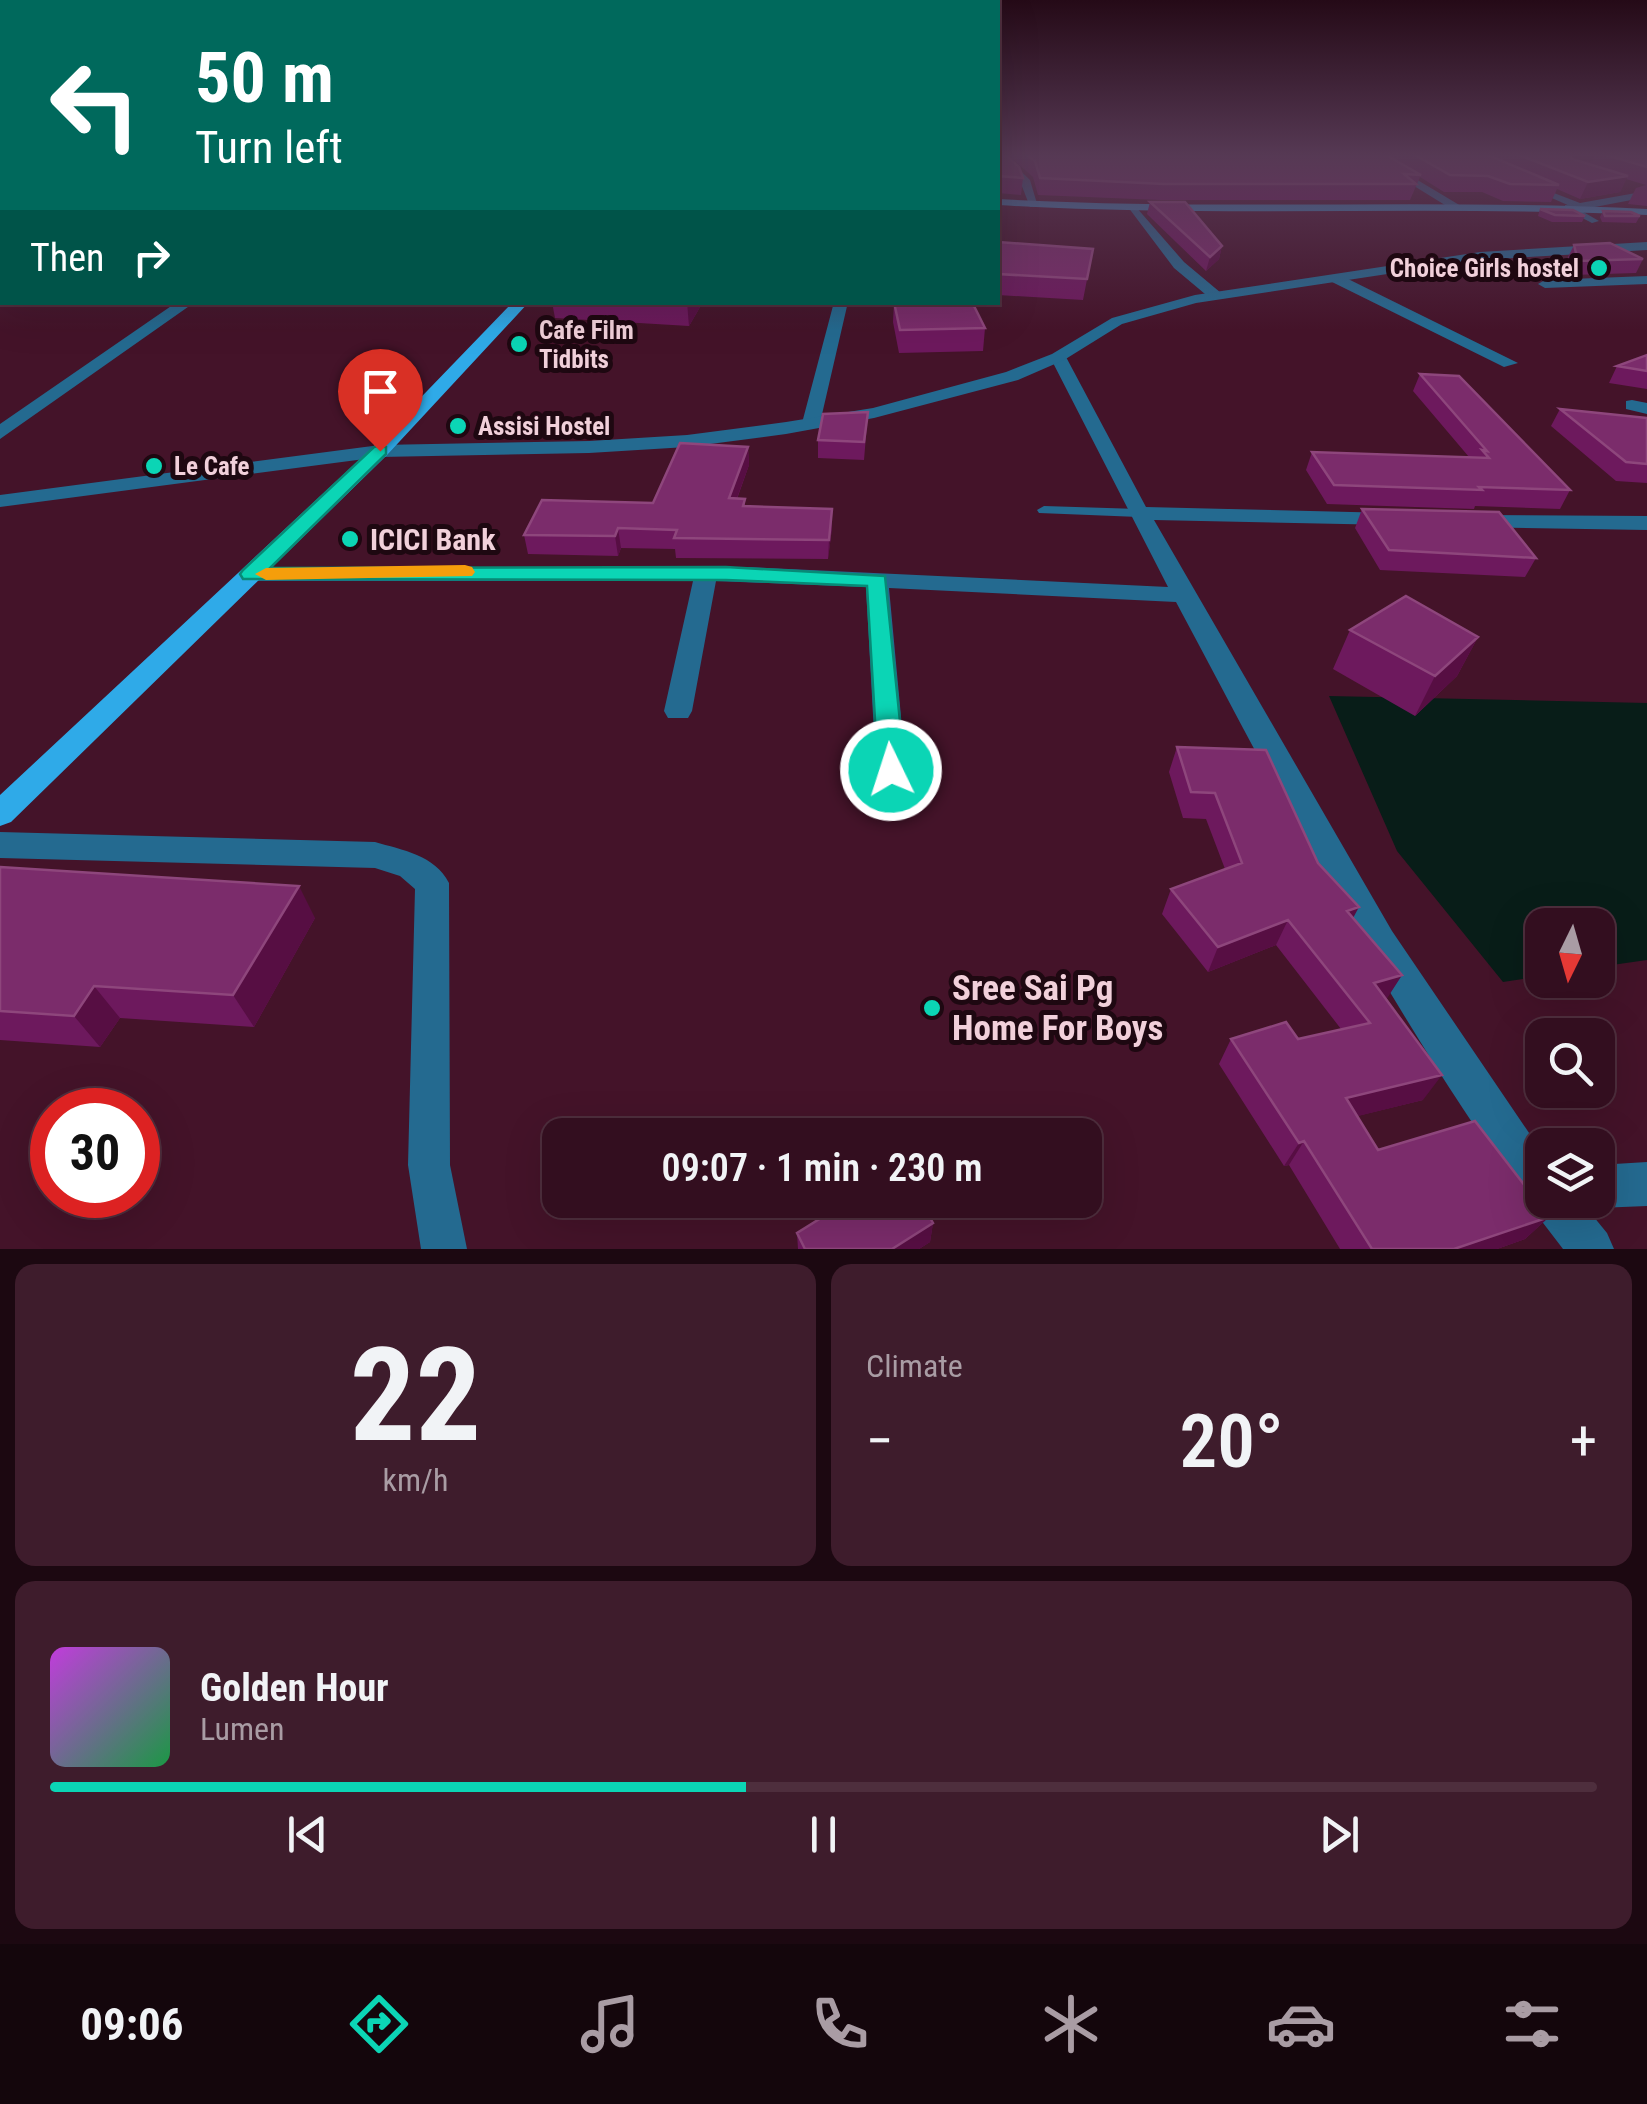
<!DOCTYPE html>
<meta charset="utf-8">
<style>
:root{--surface:#330e1f;--page:#3e1c2c;--text:#f1f3f6;--muted:#a99ca4;--line:#4e2e3d;--accent:#0bd5b5}
body{margin:0;font-family:"Roboto Condensed",sans-serif;background:var(--page);color:var(--text);height:100vh;display:flex;flex-direction:column;font-size:38px;white-space:nowrap}
*{box-sizing:border-box;margin:0}
p{font-size:32px;color:var(--muted)}
.icon{flex:none;width:55px;height:55px;fill:none;stroke:currentColor;stroke-width:2;stroke-linecap:round;stroke-linejoin:round}
.map{position:relative;height:1249px;overflow:hidden}
.drawer{display:flex;flex-direction:column;gap:15px;padding:15px;background:#1c0811;flex:1}
.drawer>*{flex:none}
.hud{position:absolute;left:0px;top:0px;width:1000px;height:305px;box-shadow:0 10px 40px #0002,0 0 0 2px var(--line);background:#00695c;color:#fff;overflow:hidden}
.needle{width:65px;rotate:185deg}
.fabs{position:absolute;left:1525px;top:908px;display:grid;gap:20px}
.fabs a{display:grid;place-items:center;width:90px;height:90px;border-radius:20px;background:var(--surface);box-shadow:0 10px 40px #0002,0 0 0 2px var(--line);font-size:50px}
.speed{position:absolute;left:30px;top:1088px;display:flex;gap:20px;font-size:50px;font-weight:700;text-align:center}
.speed>*{display:grid;place-content:center;width:130px;height:130px;border-radius:50%;background:var(--surface);box-shadow:0 10px 40px #0002,0 0 0 2px var(--line);line-height:1}
.speed .limit{border:15px solid #d22;background:#fff;color:#111}
.pin{position:absolute;display:grid;place-items:center;width:85px;height:85px;color:#fff;margin:-102px -42px;border-radius:50% 50% 50% 0;rotate:-45deg;box-shadow:0 0 10px #0007}
.pin .icon{rotate:45deg}
.me{position:absolute;width:110px;margin:-55px;rotate:356deg;stroke-linejoin:round;filter:drop-shadow(0 0 8px #0008)}
.turn{display:flex;align-items:center;gap:35px;height:210px;padding:0 30px;font-size:45px}
.turn .icon{width:130px;height:130px;stroke-width:2.5}
.turn b{display:block;font-size:70px;line-height:85px}
.then{display:flex;align-items:center;height:95px;padding:0 30px;background:#0003;gap:20px;font-size:38px}
.big{font-size:75px;font-weight:600;line-height:1.1}
.drawer .widget{flex:1;display:flex;flex-direction:column;justify-content:center;gap:15px;min-width:0;padding:0 35px;border-radius:20px;background:var(--page)}
.drawer .dial{align-items:center;gap:0}
.dial b{font-size:130px;line-height:1}
.song{display:flex;align-items:center;gap:30px}
.cover{width:120px;height:120px;border-radius:15px;background:linear-gradient(135deg,hsl(290 70% 55%),hsl(140 70% 35%))}
.played{height:10px;border-radius:5px;background:linear-gradient(90deg,var(--accent) 45%,var(--line) 45%)}
.keys{display:flex;justify-content:space-around;direction:ltr}
.heat{display:flex;justify-content:space-between;align-items:center;font-size:55px;direction:ltr}
.drawer .tiles{flex:1;display:grid;gap:15px;grid-template-columns:1fr 1fr}
.widget:last-child{grid-column:span 2}
.trip{position:absolute;left:542px;top:1118px;width:560px;height:100px;border-radius:20px;background:var(--surface);box-shadow:0 10px 40px #0002,0 0 0 2px var(--line);font-weight:600;line-height:100px;text-align:center}
.menu{display:flex;height:160px;justify-content:space-around;align-items:center;background:#14060c;color:var(--muted)}
.menu .icon{width:70px;height:70px}
.menu .current{color:var(--accent)}
.menu b{font-size:45px;color:var(--text)}
.map>svg:first-child{display:block}
</style>
<div class="map">
<svg width="1647" height="1249" viewBox="0 0 1647 1249">
<rect width="100%" height="100%" fill="#441329"/>
<!-- water -->
<path fill="#081d18" d="M1329 696 1647 703V960L1598 967V925H1542V976L1503 982 1397 851Z"/>
<g fill="none" stroke-linecap="round" stroke-linejoin="round">
<!-- service -->
<path fill="#246a90" fill-rule="evenodd" d="M1565 205H1571L1599 221 1592 223 1565 209Z
M1044 506 1139 509 1146 513 1139 517 1039 513 1037 510Z"/>
<!-- minor -->
<path fill="#246a90" fill-rule="evenodd" d="M998 155H1004L1030 180 1038 207H1030L1020 181 998 160Z
M1389 163 1461 206 1463 208 1453 210 1385 168Z
M1520 180 1580 203 1647 191V197L1579 210 1520 184Z
M1128 207H1136L1184 262 1221 293V299H1211L1174 268Z
M1330 275H1340L1518 363 1504 367 1330 281Z
M1647 276V284L1545 288 1538 284 1545 280Z
M177 302H195L0 439V424Z
M834 302H848L820 423 811 429 802 423Z
M1058 352 1066 357 1146 507 1392 513 1403 519 1392 525 1154 520 1392 931 1542 1152V1200H1580L1607 1233 1614 1249H1563C1410 1052 1294 823 1176 602L889 588 906 770 902 778 891 781 880 778 876 770 866 587 716 581 692 711 688 718H668L664 711 693 581H251L239 574 251 567H748L1168 587 1050 357Z
M1632 400 1647 403V414L1626 409V401Z
M1477 515 1647 516V530L1469 527 1466 522 1469 517Z
M0 832 375 842C402 850 435 855 449 883L450 1165 467 1249H421L408 1165 415 889 400 876 375 868 0 858Z
M1647 1162V1206L1598 1208 1583 1201 1598 1200V1165Z"/>
<!-- tertiary -->
<path fill="#246a90" fill-rule="evenodd" d="M1647 242V250L1480 260 1196 303 1122 324 1064 360 1018 380 874 418 786 434 687 447 589 453 380 457 0 507V495L380 445 589 441 687 435 786 422 873 408 1006 372 1052 354 1112 318 1195 295 1480 252Z"/>
<!-- secondary -->
<path fill="#368ebe" fill-rule="evenodd" d="M998 199C1214 211 1431 198 1647 209V215C1431 205 1214 218 998 205Z"/>
<!-- primary -->
<path fill="#2faae8" fill-rule="evenodd" d="M513 302H529L387 455 11 822 0 826V795L373 447Z"/>
</g>
<!-- wall -->
<path fill="#6d195d" d="M0 155H2V172H0Z
M998 155 1023 178 1021 195 998 193Z
M1008 155H1647V206L1628 204 1636 188 1646 185 1626 179 1620 192 1580 199 1557 189 1551 202 1503 201 1482 192H1444L1420 177 1410 200H1160L1038 195 1033 177Z
M1150 202 1222 246 1219 259 1206 271 1147 214Z
M1540 209 1585 216 1582 222H1552L1538 216Z
M1603 211 1640 216 1636 223 1602 222 1600 217Z
M998 242 1093 249 1083 300 998 295Z
M1574 245 1643 259 1636 273 1572 275 1567 259Z
M552 302H703L689 326 555 318Z
M894 302H972L985 328 983 351 899 353 893 322Z
M1647 355V389L1609 383 1617 366Z
M1420 374 1570 490 1560 509 1475 506 1474 509 1327 504 1306 470 1312 452 1469 457 1413 391Z
M1560 409 1647 418V483L1616 481 1551 426Z
M868 412 864 460 818 458V440Z
M748 447 749 465 737 499H745V506L832 509V528L828 559 676 558 675 549 621 548 618 556 528 554 524 535 653 503Z
M1362 509 1536 558 1525 577 1380 570 1355 528Z
M1350 630 1478 637 1457 676 1415 716 1333 669Z
M1177 747 1318 863 1353 918 1402 975 1386 999 1423 1100 1357 1116 1378 1150 1549 1217 1525 1239 1497 1249H1340L1289 1165 1284 1166 1219 1064 1231 1039H1298L1341 1029 1276 945 1208 972 1162 914 1171 889 1225 869 1206 819 1183 818 1169 772Z
M0 867 315 918 254 1027 120 1018 100 1047 0 1040Z
M933 1223 930 1242 919 1249H798L797 1233Z"/>
<!-- shaded-wall -->
<path fill="#570e43" d="M1567 155H1595L1592 161 1566 163Z
M1628 176 1620 192 1580 199 1588 182Z
M1222 246 1219 259 1206 271 1210 257Z
M687 302H703L689 326Z
M748 447 749 465 730 517 729 498Z
M832 509V528L828 559 829 540Z
M618 528 621 548 618 556 615 536Z
M1478 637 1457 676 1415 716 1435 676Z
M299 886 315 918 254 1027 233 995Z
M1359 907 1345 933 1347 911Z
M1288 920 1276 945 1208 972 1218 947Z
M1402 975 1386 1000 1374 983Z
M94 986 120 1018 100 1047 74 1016Z
M1442 1075 1423 1100 1330 1123 1346 1098Z
M1304 1141 1289 1165 1284 1166 1299 1143Z
M1549 1217 1525 1239 1497 1249H1454Z
M933 1223 930 1242 919 1249H892Z"/>
<!-- building -->
<path fill="#7b2c6b" stroke="#8e467c" stroke-width="2.5" d="M998 155H1006L1019 167 1023 178 998 176Z
M1027 155H1386L1421 175 1404 174 1416 184H1164L1040 178 1035 161Z
M1415 155H1488L1559 185 1510 184 1488 176 1450 175Z
M1519 155H1570L1572 159 1628 176 1588 182Z
M1606 155H1647V167Z
M1150 202H1185L1222 246 1210 257Z
M1540 209 1573 210 1585 216 1555 215Z
M1603 211 1631 212 1640 216H1605Z
M998 242 1093 249 1087 279 998 274Z
M1610 243 1643 259 1578 261 1574 245Z
M894 302H972L985 328 900 330Z
M1647 355V371L1617 366Z
M1420 374 1459 376 1570 490 1479 487 1482 490 1334 485 1312 452 1489 458 1482 450 1487 451Z
M1560 409 1647 418V464L1626 462Z
M868 412 864 442 818 440 823 414Z
M680 443 748 447 729 498 745 499 743 506 832 509 829 540 674 538 677 530 618 528 615 536 524 535 542 500 653 503Z
M1362 509 1499 512 1536 558 1389 550Z
M1406 596 1478 637 1435 676 1350 630Z
M1177 747 1266 750 1318 863 1359 907 1347 911 1402 975 1374 983 1442 1075 1346 1098 1378 1150 1475 1121 1549 1217 1454 1249H1372L1304 1141 1299 1143 1231 1039 1286 1022 1298 1039 1370 1023 1288 920 1218 947 1171 889 1242 863 1215 793 1191 792Z
M0 867 299 886 233 995 94 986 74 1016 0 1011Z
M850 1200H920L933 1223 892 1249H805L797 1233Z"/>
<!-- sky -->
<linearGradient id="sky" x2="0" y2="1"><stop stop-color="#250a17"/><stop offset="0.47" stop-color="#563954"/><stop offset="1" stop-color="#563954" stop-opacity="0"/></linearGradient>
<rect width="1647" height="330" fill="url(#sky)"/>
<!-- route -->
<path fill="#0bd5b5" stroke="#078a76" stroke-width="2.5" d="M380 445 386 447V454L270 568 726 567 885 576 905 770 901 776H882L878 770 867 586 726 580 243 579 240 574 243 570 374 447Z"/>
<!-- slow -->
<path fill="#f59e0b" d="M465 565 472 567 475 572 472 576 266 580 255 574 266 568Z"/>
<!-- markers -->
<g fill="#0bd5b5" stroke="#1e0811" stroke-width="4">
<circle cx="1599" cy="268" r="10"/>
<circle cx="519" cy="344" r="10"/>
<circle cx="458" cy="426" r="10"/>
<circle cx="154" cy="466" r="10"/>
<circle cx="350" cy="539" r="10"/>
<circle cx="932" cy="1008" r="10"/>
</g>
<g text-anchor="middle" dominant-baseline="central" stroke-width="10" stroke-linejoin="round" paint-order="stroke">
<!-- far-poi labels -->
<g font-size="25" font-weight="bold" fill="#f1d0da" stroke="#1e0811" text-anchor="start">
<text x="1579" y="268" text-anchor="end">Choice Girls hostel</text>
<text x="539" y="330">Cafe Film<tspan x="539" dy="29">Tidbits</tspan></text>
<text x="478" y="426">Assisi Hostel</text>
<text x="174" y="466">Le Cafe</text>
</g>
<!-- poi labels -->
<g font-size="30" font-weight="bold" fill="#f1d0da" stroke="#1e0811" text-anchor="start">
<text x="370" y="539">ICICI Bank</text>
</g>
<!-- near-poi labels -->
<g font-size="35" font-weight="bold" fill="#f1d0da" stroke="#1e0811" text-anchor="start">
<text x="952" y="988">Sree Sai Pg<tspan x="952" dy="40">Home For Boys</tspan></text>
</g>
</g>
</svg>
<div class="fabs">
<a><svg class="needle" viewBox="-14 -14 28 28"><path d="M0-13l5 13h-10z" fill="#e53935"/><path d="M0 13l5-13h-10z" fill="#a99ca4"/></svg></a>
<a><svg class="icon" aria-label="search" viewBox="0 0 24 24"><circle cx="10" cy="10" r="6"/><path d="M15 15l6 6"/></svg></a>
<a><svg class="icon" aria-label="layers" viewBox="0 0 24 24"><path d="M12 4l9 5-9 5-9-5zM3 14l9 5 9-5"/></svg></a>
</div>
<div class="speed"><div class="limit">30</div></div>
<div class="pin" style="left:380px;top:451px;background:#d93025"><svg class="icon" aria-label="arrive" viewBox="0 0 24 24"><path d="M6 21V4h12l-3 4 3 4H6"/></svg></div>
<svg class="me" style="left:891px;top:770px" viewBox="-20 -20 40 40"><circle r="17" fill="#0bd5b5" stroke="#fff" stroke-width="3"/><path d="M0-11L8 9 0 5-8 9z" fill="#fff"/></svg>
<div class="trip">09:07 · 1 min · 230 m</div>
<div class="hud">
<div class="turn"><svg class="icon" aria-label="left" viewBox="0 0 24 24"><path d="M17 20v-9H6M10 6l-5 5 5 5"/></svg><div><b>50 m</b>Turn left</div></div>
<div class="then">Then<svg class="icon" aria-label="right" viewBox="0 0 24 24"><path d="M7 20v-9h11M14 6l5 5-5 5"/></svg></div>
</div>
</div>
<section class="drawer">
<div class="tiles">
<div class="widget dial"><b>22</b><p>km/h</p></div>
<div class="widget"><p>Climate</p>
<div class="heat"><a>−</a><b class="big">20°</b><a>+</a></div>
</div>
<div class="widget">
<div class="song"><i class="cover"></i><div><b>Golden Hour</b><p>Lumen</p></div></div>
<div class="played"></div>
<div class="keys"><svg class="icon" aria-label="previous" viewBox="0 0 24 24"><path d="M18 5L8 12l10 7zM5 5v14"/></svg><svg class="icon" aria-label="pause" viewBox="0 0 24 24"><path d="M8 5v14M16 5v14"/></svg><svg class="icon" aria-label="next" viewBox="0 0 24 24"><path d="M6 5l10 7-10 7zM19 5v14"/></svg></div>
</div>
</div>
</section>
<nav class="menu">
<b>09:06</b>
<svg class="icon current" aria-label="directions" viewBox="0 0 24 24"><path d="M12 3l9 9-9 9-9-9zM9 14v-3h6M13 9l2 2-2 2"/></svg>
<svg class="icon" aria-label="music" viewBox="0 0 24 24"><path d="M9 18V5l10-2v13"/><circle cx="6" cy="18" r="3"/><circle cx="16" cy="16" r="3"/></svg>
<svg class="icon" aria-label="phone" viewBox="0 0 24 24"><path d="M5 4h4l2 5-3 2q2 4 5 5l2-3 5 2v4C11 20 4 13 5 4z"/></svg>
<svg class="icon" aria-label="climate" viewBox="0 0 24 24"><path d="M12 3v18M4 7l16 10M4 17L20 7"/></svg>
<svg class="icon" aria-label="car" viewBox="0 0 24 24"><path d="M5 17H2v-5l4-1 3-4h7l3 4 3 1v5h-3M9 17h6M6 11h13"/><circle cx="7" cy="17" r="2"/><circle cx="17" cy="17" r="2"/></svg>
<svg class="icon" aria-label="filters" viewBox="0 0 24 24"><path d="M4 7h16M4 17h16"/><circle cx="9" cy="7" r="2"/><circle cx="15" cy="17" r="2"/></svg>
</nav>
